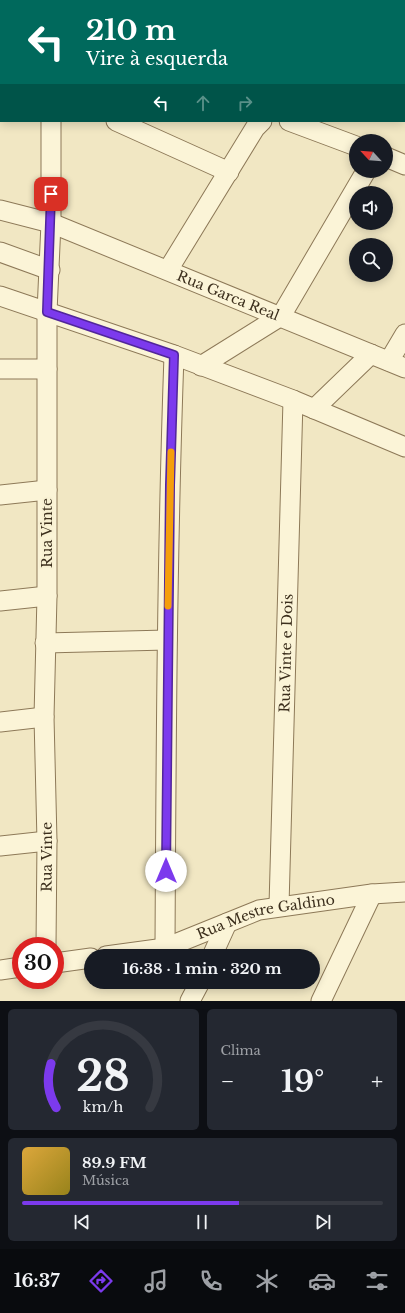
<!DOCTYPE html>
<html lang="pt">
<meta charset="utf-8">
<style>
:root{--surface:#171b24;--page:#242831;--text:#f1f3f6;--muted:#9ea1a6;--line:#363941;--accent:#7c3aed}
body{margin:0;font-family:"Libre Baskerville",serif;background:var(--page);color:var(--text);height:100vh;display:flex;flex-direction:column;font-size:15px;white-space:nowrap}
*{box-sizing:border-box;margin:0}
p{font-size:13px;color:var(--muted)}
.icon{flex:none;width:22px;height:22px;fill:none;stroke:currentColor;stroke-width:2;stroke-linecap:round;stroke-linejoin:round}
.map{position:relative;height:1001px;overflow:hidden}
.drawer{display:flex;flex-direction:column;gap:8px;padding:8px;background:#0d0f14;flex:1}
.drawer>*{flex:none}
.hud{position:absolute;left:0px;top:0px;width:405px;height:122px;box-shadow:0 2px 10px #0003;background:#00695c;color:#fff;overflow:hidden}
.needle{width:26px;rotate:296deg}
.tools{position:absolute;left:349px;top:134px;display:grid;gap:8px}
.tools a{display:grid;place-items:center;width:44px;height:44px;border-radius:50%;background:var(--surface);box-shadow:0 2px 10px #0003;font-size:20px}
.speed{position:absolute;left:12px;top:937px;display:flex;gap:8px;font-size:20px;font-weight:700;text-align:center}
.speed>*{display:grid;place-content:center;width:52px;height:52px;border-radius:50%;background:var(--surface);box-shadow:0 2px 10px #0003;line-height:1}
.speed .limit{border:6px solid #d22;background:#fff;color:#111}
.pin{position:absolute;display:grid;place-items:center;width:34px;height:34px;color:#fff;margin:-17px;border-radius:8px;box-shadow:0 2px 6px #0006}
.me{position:absolute;width:44px;margin:-22px;rotate:0deg;stroke-linejoin:round;filter:drop-shadow(0 0 3px #0008)}
.turn{display:flex;align-items:center;gap:14px;height:84px;padding:0 20px;font-size:18px}
.turn .icon{width:52px;height:52px;stroke-width:2.5}
.turn b{display:block;font-size:28px;line-height:34px}
.lanes{display:flex;align-items:center;height:38px;padding:0 20px;background:#0003;justify-content:center;gap:20px;direction:ltr}
.lanes .off{opacity:.35}
.big{font-size:30px;font-weight:800;line-height:1.1}
.drawer .widget{flex:1;display:flex;flex-direction:column;justify-content:center;gap:6px;min-width:0;padding:0 14px;border-radius:6px;background:var(--page)}
.drawer .dial{align-items:center;gap:0}
.dial svg{height:104px;overflow:visible;fill:none;stroke:var(--line);stroke-width:7;stroke-linecap:round;text-anchor:middle}
.dial text{fill:var(--text);stroke:none}
.song{display:flex;align-items:center;gap:12px}
.cover{width:48px;height:48px;border-radius:6px;background:linear-gradient(135deg,hsl(40 70% 55%),hsl(50 70% 35%))}
.played{height:4px;border-radius:2px;background:linear-gradient(90deg,var(--accent) 60%,var(--line) 60%)}
.keys{display:flex;justify-content:space-around;direction:ltr}
.heat{display:flex;justify-content:space-between;align-items:center;font-size:22px;direction:ltr}
.drawer .tiles{flex:1;display:grid;gap:8px;grid-template-columns:1fr 1fr}
.widget:last-child{grid-column:span 2}
.trip{position:absolute;left:84px;top:949px;width:236px;height:40px;border-radius:20px;background:var(--surface);box-shadow:0 2px 10px #0003;font-weight:800;line-height:40px;text-align:center}
.menu{display:flex;height:64px;justify-content:space-around;align-items:center;background:#090b0e;color:var(--muted)}
.menu .icon{width:28px;height:28px}
.menu .active{color:var(--accent)}
.menu b{font-size:18px;color:var(--text)}
.map>svg:first-child{display:block}
</style>
<div class="map">
<svg width="405" height="1001" viewBox="0 0 405 1001">
<rect width="100%" height="100%" fill="#f1e7c3"/>
<g fill="none" stroke-linecap="round" stroke-linejoin="round">
<!-- minor casing -->
<g stroke="#8d7958" stroke-width="21">
<g id="minor">
<path d="M173 0V1"/>
<path d="M49 1V0"/>
<path d="M294 1V0"/>
<path d="M361 1 376 0"/>
<path d="M0 32H1"/>
<path d="M116 121 229 172"/>
<path d="M289 121 356 146"/>
<path d="M386 157 405 165"/>
<path id="s1" d="M0 210 51 223 405 368"/>
<path d="M0 252 50 270"/>
<path d="M168 270 255 128 262 121"/>
<path d="M0 296 174 355 293 400 405 447"/>
<path d="M389 361 405 334"/>
<path d="M201 366 281 316 366 171"/>
<path d="M0 369H47"/>
<path d="M314 409 371 354"/>
<path d="M0 495 47 490"/>
<path d="M0 601 47 596"/>
<path d="M45 643 167 640"/>
<path d="M0 722 44 717"/>
<path d="M0 846 47 841"/>
<path id="s2" d="M279 906 293 400"/>
<path id="s3" d="M46 946 47 841 44 717 47 596V312L51 223V121"/>
<path d="M165 948C166 750 167 553 174 355"/>
<path id="s4" d="M106 956 165 948 259 910 372 894 405 892"/>
<path d="M212 956 227 923"/>
<path d="M55 963 91 958"/>
<path d="M0 970 21 967"/>
<path d="M190 1001 200 982"/>
<path d="M321 1001 372 894"/>
</g>
</g>
<!-- minor -->
<use href="#minor" stroke="#fbf4d7" stroke-width="19"/>
</g>
<g fill="none" stroke-linecap="round" stroke-linejoin="round">
<!-- route casing -->
<g stroke="#51269a" stroke-width="10">
<path id="route" d="M51 194 47 312 174 355 170 485 166 871"/>
</g>
<!-- route -->
<use href="#route" stroke="#7c3aed" stroke-width="7"/>
<!-- slow -->
<path stroke="#f59e0b" stroke-width="7" d="M168 606 171 452"/>
</g>
<g text-anchor="middle" dominant-baseline="central" stroke-width="4" stroke-linejoin="round" paint-order="stroke">
<!-- street labels -->
<g font-size="14" fill="#3c2f1d" stroke="#f8f1d3">
<text stroke="none"><textPath href="#s1" startOffset="244">Rua Garca Real</textPath></text>
<text transform="translate(47 533) rotate(-90)">Rua Vinte</text>
<text stroke="none"><textPath href="#s2" startOffset="253">Rua Vinte e Dois</textPath></text>
<text stroke="none"><textPath href="#s3" startOffset="89">Rua Vinte</textPath></text>
<text stroke="none"><textPath href="#s4" startOffset="166">Rua Mestre Galdino</textPath></text>
</g>
</g>
</svg>
<div class="tools">
<a><svg class="needle" viewBox="-14 -14 28 28"><path d="M0-13l5 13h-10z" fill="#e53935"/><path d="M0 13l5-13h-10z" fill="#9ea1a6"/></svg></a>
<a><svg class="icon" aria-label="sound" viewBox="0 0 24 24"><path d="M4 9h4l5-4v14l-5-4H4zM17 9q2 3 0 6"/></svg></a>
<a><svg class="icon" aria-label="search" viewBox="0 0 24 24"><circle cx="10" cy="10" r="6"/><path d="M15 15l6 6"/></svg></a>
</div>
<div class="speed"><div class="limit">30</div></div>
<div class="pin" style="left:51px;top:194px;background:#d93025"><svg class="icon" aria-label="arrive" viewBox="0 0 24 24"><path d="M6 21V4h12l-3 4 3 4H6"/></svg></div>
<svg class="me" style="left:166px;top:871px" viewBox="-20 -20 40 40"><circle r="19" fill="#fff"/><path d="M0-13L10 11 0 6-10 11z" fill="#7c3aed"/></svg>
<div class="trip">16:38 · 1 min · 320 m</div>
<div class="hud">
<div class="turn"><svg class="icon" aria-label="left" viewBox="0 0 24 24"><path d="M17 20v-9H6M10 6l-5 5 5 5"/></svg><div><b>210 m</b>Vire à esquerda</div></div>
<div class="lanes"><svg class="icon" aria-label="left" viewBox="0 0 24 24"><path d="M17 20v-9H6M10 6l-5 5 5 5"/></svg><svg class="icon off" aria-label="ahead" viewBox="0 0 24 24"><path d="M12 20V5M6 11l6-6 6 6"/></svg><svg class="icon off" aria-label="right" viewBox="0 0 24 24"><path d="M7 20v-9h11M14 6l5 5-5 5"/></svg></div>
</div>
</div>
<section class="drawer">
<div class="tiles">
<div class="widget dial"><svg viewBox="0 0 100 80">
<path d="M14 69A42 42 0 1 1 86 69"/>
<path d="M14 69A42 42 0 0 1 10 35" stroke="#7c3aed"/>
<text x="50" y="56" font-size="32" font-weight="700">28</text>
<text x="50" y="72" font-size="11">km/h</text>
</svg></div>
<div class="widget"><p>Clima</p>
<div class="heat"><a>−</a><b class="big">19°</b><a>+</a></div>
</div>
<div class="widget">
<div class="song"><i class="cover"></i><div><b>89.9 FM</b><p>Música</p></div></div>
<div class="played"></div>
<div class="keys"><svg class="icon" aria-label="previous" viewBox="0 0 24 24"><path d="M18 5L8 12l10 7zM5 5v14"/></svg><svg class="icon" aria-label="pause" viewBox="0 0 24 24"><path d="M8 5v14M16 5v14"/></svg><svg class="icon" aria-label="next" viewBox="0 0 24 24"><path d="M6 5l10 7-10 7zM19 5v14"/></svg></div>
</div>
</div>
</section>
<nav class="menu">
<b>16:37</b>
<svg class="icon active" aria-label="directions" viewBox="0 0 24 24"><path d="M12 3l9 9-9 9-9-9zM9 14v-3h6M13 9l2 2-2 2"/></svg>
<svg class="icon" aria-label="music" viewBox="0 0 24 24"><path d="M9 18V5l10-2v13"/><circle cx="6" cy="18" r="3"/><circle cx="16" cy="16" r="3"/></svg>
<svg class="icon" aria-label="phone" viewBox="0 0 24 24"><path d="M5 4h4l2 5-3 2q2 4 5 5l2-3 5 2v4C11 20 4 13 5 4z"/></svg>
<svg class="icon" aria-label="climate" viewBox="0 0 24 24"><path d="M12 3v18M4 7l16 10M4 17L20 7"/></svg>
<svg class="icon" aria-label="car" viewBox="0 0 24 24"><path d="M5 17H2v-5l4-1 3-4h7l3 4 3 1v5h-3M9 17h6M6 11h13"/><circle cx="7" cy="17" r="2"/><circle cx="17" cy="17" r="2"/></svg>
<svg class="icon" aria-label="filters" viewBox="0 0 24 24"><path d="M4 7h16M4 17h16"/><circle cx="9" cy="7" r="2"/><circle cx="15" cy="17" r="2"/></svg>
</nav>
